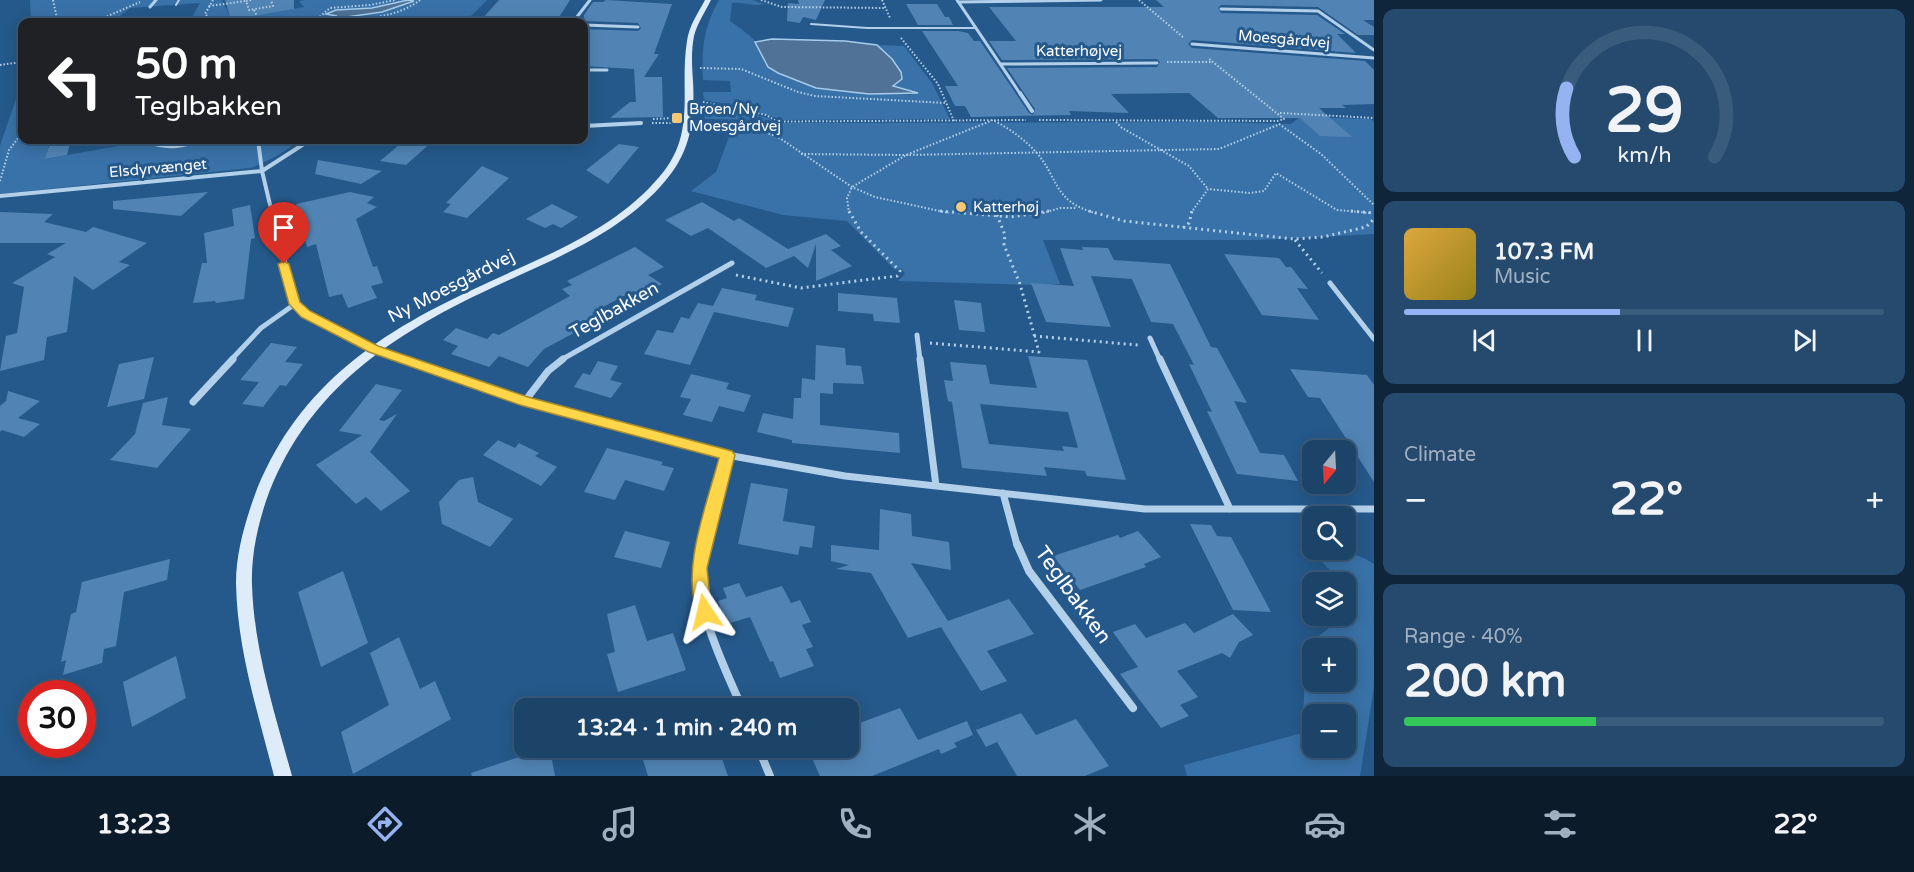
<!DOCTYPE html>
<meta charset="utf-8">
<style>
:root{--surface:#1c4368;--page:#254a6e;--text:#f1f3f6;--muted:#a0b0c0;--line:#3a5c7c;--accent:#95b2f1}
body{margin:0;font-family:"Varela Round",sans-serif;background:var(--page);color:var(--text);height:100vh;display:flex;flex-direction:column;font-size:22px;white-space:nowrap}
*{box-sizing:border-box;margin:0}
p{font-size:20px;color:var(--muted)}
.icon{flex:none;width:33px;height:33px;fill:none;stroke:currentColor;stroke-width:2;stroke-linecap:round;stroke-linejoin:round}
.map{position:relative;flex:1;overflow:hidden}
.side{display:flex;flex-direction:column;gap:9px;padding:9px;background:#0f2539;width:540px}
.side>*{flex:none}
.banner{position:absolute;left:18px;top:18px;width:570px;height:126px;border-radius:12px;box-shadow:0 3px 15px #0003,0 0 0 2px var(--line);background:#202124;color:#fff;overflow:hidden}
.needle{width:39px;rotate:198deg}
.controls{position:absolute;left:1302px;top:440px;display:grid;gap:12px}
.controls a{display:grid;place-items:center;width:54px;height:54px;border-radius:12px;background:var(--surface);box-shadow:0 3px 15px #0003,0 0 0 2px var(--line);font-size:30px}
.speed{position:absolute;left:18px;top:680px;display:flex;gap:12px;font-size:30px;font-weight:700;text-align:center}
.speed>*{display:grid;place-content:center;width:78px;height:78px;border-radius:50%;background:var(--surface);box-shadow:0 3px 15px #0003,0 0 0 2px var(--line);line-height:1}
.speed .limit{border:9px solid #d22;background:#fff;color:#111}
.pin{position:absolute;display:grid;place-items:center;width:51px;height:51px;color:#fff;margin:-62px -26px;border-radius:50% 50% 50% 0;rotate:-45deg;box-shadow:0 0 6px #0007}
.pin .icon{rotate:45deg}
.me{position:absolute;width:66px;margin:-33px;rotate:350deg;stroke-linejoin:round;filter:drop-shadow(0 0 4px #0008)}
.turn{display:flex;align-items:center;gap:21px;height:126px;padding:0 18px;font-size:27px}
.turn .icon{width:78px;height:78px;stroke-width:2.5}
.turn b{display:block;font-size:42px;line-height:51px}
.big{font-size:45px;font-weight:700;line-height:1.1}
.side .card{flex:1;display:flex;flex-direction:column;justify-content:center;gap:9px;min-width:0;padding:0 21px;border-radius:12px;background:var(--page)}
.side .dial{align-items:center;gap:0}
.dial svg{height:156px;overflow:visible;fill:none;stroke:var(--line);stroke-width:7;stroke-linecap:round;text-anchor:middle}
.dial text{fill:var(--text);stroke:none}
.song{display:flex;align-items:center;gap:18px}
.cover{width:72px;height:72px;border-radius:9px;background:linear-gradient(135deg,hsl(40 70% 55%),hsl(50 70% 35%))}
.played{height:6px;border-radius:3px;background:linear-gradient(90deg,var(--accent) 45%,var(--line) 45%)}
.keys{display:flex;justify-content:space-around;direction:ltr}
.heat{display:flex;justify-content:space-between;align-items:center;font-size:33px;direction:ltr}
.charge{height:9px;border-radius:4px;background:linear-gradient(90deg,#34c759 40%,var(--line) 0)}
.trip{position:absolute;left:514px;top:698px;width:345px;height:60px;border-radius:12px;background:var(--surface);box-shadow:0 3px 15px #0003,0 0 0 2px var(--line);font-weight:700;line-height:60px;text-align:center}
.tab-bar{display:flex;height:96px;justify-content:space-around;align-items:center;background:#0b1b2a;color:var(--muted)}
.tab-bar .icon{width:42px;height:42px}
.tab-bar .active{color:var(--accent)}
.tab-bar b{font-size:27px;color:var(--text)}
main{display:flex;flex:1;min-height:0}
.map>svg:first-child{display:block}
</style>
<main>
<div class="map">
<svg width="1374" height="776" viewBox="0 0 1374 776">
<rect width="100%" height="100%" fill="#25598b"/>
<!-- green -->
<path fill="#3972a8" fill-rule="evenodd" d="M30 0H222L232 20 304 7 299 1 305 0H487L465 22H189L200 3 130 8 120 16 122 17 117 22H31Z
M719 0H753L764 4C753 7 744 2 732 3L730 21C740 28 752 36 759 46 763 52 762 61 768 67 773 72 782 75 789 78 830 94 870 90 913 95L892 86 881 47 877 45 904 46 932 83 950 119 782 120 742 107 704 100 703 92H731L730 81 703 80C701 50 704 26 719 0Z
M22 81V140H47L46 144H49L46 159 118 146 139 140H302L275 157 251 168 0 194V146Z
M703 104 769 118 770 120 705 119Z
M1300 117 1371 119 1374 122V234L1259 240H1043L1060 284 1037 285 898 281 905 274 901 268 895 270 847 221 783 215 691 191 716 172 730 134 728 123 1214 122 1291 124Z
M1312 544V549C1337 549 1353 551 1374 564V687L1360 776H1187L1184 765 1302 733 1307 645 1346 615 1348 590 1346 582H1341L1309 548ZM1312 648H1346V681H1312ZM1312 714H1346V747H1312Z"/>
<!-- water -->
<path fill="#4f7296" stroke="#a7cbeb" stroke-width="1.5" d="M408 0 414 1 382 12 311 22 337 16 326 14 336 10 372 8Z
M772 39 845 41 877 45 892 59 901 72 902 79 893 86 918 93 869 94 816 88 778 73 768 67 755 42Z"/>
<!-- building -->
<path fill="#5184b4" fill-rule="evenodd" d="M225 0H294V9L231 20Z
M499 0H570L556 22 537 21 533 18H509L506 22H485L487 20H481Z
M606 0 672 4 654 54H659L644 77H662L663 117 610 118 630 102H636L634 69 584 66V29L638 31 641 28 638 23 584 21V15L593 2H603Z
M798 0H825L816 20 803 17 800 23 787 21 788 3 799 4Z
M1156 0H1374V20H1363L1374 27V35H1358L1318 7 1221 5 1218 8 1221 13 1317 15 1345 34H1337L1356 53 1192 40 1188 44 1192 48 1365 61 1374 70V104L1342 105 1346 108H1319L1352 137 1320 136 1300 118H1218L1189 93 1111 94 1129 113 1069 111 1071 115 971 117 965 106H955L945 86H958L922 31H958L968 33 974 41H980L1029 113 1033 115 1035 109 1007 68 1157 67 1160 62 1157 59 1002 60 989 41H1016L989 7H1164Z
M906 4H937L945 17H949L953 25H918Z
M51 140H71L67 155 45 159Z
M405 140H434L406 165 380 161Z
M619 144 639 147 608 184 586 170Z
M318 160 382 171 361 184 315 174Z
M482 166 509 178 467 218 443 212 451 204 446 203Z
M208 192 181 216 113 209V201Z
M350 192 374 197 367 203 377 207 356 219 373 267 377 266 383 283 371 286 377 298 348 308 342 294 329 297 316 244 307 247 296 204Z
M702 202 734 221 739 218 788 249 826 234 841 246 831 250 852 266 816 281V244L808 268 794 256 766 268 708 228 691 236 665 220Z
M552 204 578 217 561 228 553 224 545 228 526 219Z
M250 205 255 238 251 239 244 299 216 303 215 301 193 303 202 263H207L204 233 234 226 232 209Z
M0 212 53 214 44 222 86 232 93 227 147 243 119 262 130 265 93 290 74 276 67 332 47 337 44 360 0 371 6 336 17 333 24 287 12 283 55 257 47 254 66 243H0Z
M635 247 664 267 648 275 662 284 640 295 633 291 592 313 600 319 544 349 528 367 499 356 489 367 451 354 458 346 443 340 456 328 487 339 493 333 499 335 570 296 562 289 572 285 567 281Z
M1082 247 1108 248 1114 260 1170 264 1211 347 1217 348 1247 403 1234 401 1260 453 1284 455 1298 481 1237 474 1207 411 1212 412 1189 364 1194 365 1173 324 1151 322 1132 279 1091 276 1111 327 1046 322 1031 283 1074 286 1060 248 1083 250Z
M1224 254 1279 258 1286 267H1291L1308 289 1297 288 1319 320 1262 315Z
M722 288 757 295 755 300 794 308 788 327 714 312 690 365 644 354 657 330 673 333 681 317 689 319 698 303 713 306Z
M838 293 897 298 900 323 874 321 873 314 838 311Z
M954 300 981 303 985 332 959 330Z
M271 343 297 347 285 362 303 364 286 386 280 385 263 407 242 404 259 382 240 380Z
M816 345 845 348 846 365 861 366 864 384 833 383V394L820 393V425L899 433 900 453 792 443V440L757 432 763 413 793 419 794 398H801L802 378 815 380Z
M1028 356 1087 360 1126 480 1087 476 1085 471 1044 467 1047 476 962 468 952 402 948 401 944 380 953 381 950 362 986 365 990 384 1037 388ZM980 404 1068 412 1078 448 1062 446 1064 451 989 444Z
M154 357 144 399 107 407 119 364Z
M598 361 618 366 610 380 622 383 611 398 574 387 583 373 590 375Z
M1290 369 1367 375 1374 385V482L1320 398 1308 397Z
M691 374 729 383 726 389 751 395 744 412 719 406 712 422 683 415 691 399 680 397Z
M376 384 402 390 379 420 384 421 397 414 370 452 410 491 381 511 366 497 356 504 316 465 362 435 339 431Z
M8 391 40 401 18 418 40 424 24 437 2 430 0 432V406L6 401Z
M168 397 162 425 191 429 157 468 110 460 135 434 143 403Z
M498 440 515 448 519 443 539 453 535 456 557 467 541 486 483 455Z
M607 448 663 462 661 465 674 468 664 491 625 480 615 500 584 492Z
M473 477 478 502 513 519 490 547 442 524 439 502 459 480Z
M751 483 788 489 783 521 815 526 812 548 800 546 798 555 738 544Z
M880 509 911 514 912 536 949 542 951 570 911 563 948 621 1009 599 1034 634 987 651 1007 681 981 691 941 627 908 638 871 573 836 569 849 565 831 561V545L879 550Z
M1190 524 1211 525 1217 536 1231 537 1271 612 1233 610Z
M625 531 670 542 661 568 614 557Z
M1138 531 1161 557 1144 564 1146 567 1080 590 1053 556 1118 535 1120 538Z
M170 559 167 580 124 592 116 646 104 649 102 663 63 675 66 660 61 662 71 614 76 612 82 582Z
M343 571 368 643 321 667 298 592Z
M739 583 746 597 782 586 791 603 800 600 811 622 802 625 813 647 806 649 814 666 780 678 773 661 770 662 750 617 727 624 718 601 727 598 723 588Z
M635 605 647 641 673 633 686 670 618 692 607 654 615 652 607 614Z
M1233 614 1253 635 1239 642 1230 658 1222 653 1177 671 1198 697 1180 705 1189 716 1161 728 1120 674 1138 667 1113 632 1135 624 1146 638 1185 623 1194 633Z
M399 637 420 689 435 681 451 719 353 774 341 732 389 705 370 653Z
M176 656 186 698 132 727 123 682Z
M900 708 918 740 967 721 973 735 954 743 957 747 941 754 939 749 872 776H820L807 747H849V727Z
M1021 713 1036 735 1076 719 1109 766 1085 776H1017L997 742 986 747 976 730Z
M649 747H718L728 776H648L640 750Z
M550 749 555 776H472L471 773 522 756 523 758Z"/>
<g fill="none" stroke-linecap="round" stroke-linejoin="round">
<!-- path-far1 -->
<path stroke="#b3d0ea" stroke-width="2" stroke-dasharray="1.5 2" stroke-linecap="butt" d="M53 0 56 14 61 22
M213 0 205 14 211 20 258 22
M251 0 246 1 249 10 273 6 271 0
M761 0 782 7 886 8
M882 0 890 18
M1139 0 1184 38
M209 6 246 1
M254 10 260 22
M169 20 207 18
M94 22 140 2
M140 22 149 20
M155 22H168L169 19
M300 22 316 20 330 8 370 5 395 0
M328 22C359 18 394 20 420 0
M901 38 938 84 954 121
M1167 62H1211
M0 65 22 62
M700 68 741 69 798 92 815 96 946 103
M703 102 766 115 776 121
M1280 113 1374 118
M653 119 675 118
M1039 120 1277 121 1284 119 1208 58
M700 122 1026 120
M1116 122 1122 128 1189 166 1208 189
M652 123H675
M739 123 778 137 852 187 875 197 949 213
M1279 124 1321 154 1374 205
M76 140V142L88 140
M801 154 906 155 1219 149 1280 124
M182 164 190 163
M0 181 9 150 22 133
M849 213 847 198 852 187 906 155 993 120C1008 128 1023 138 1035 151 1059 177 1052 201 1095 213
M1043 213 1060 208H1077
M1191 213 1208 189 1250 193 1264 191 1276 173 1337 210 1370 213"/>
<!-- path -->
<path stroke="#b3d0ea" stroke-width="3" stroke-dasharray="2 4" stroke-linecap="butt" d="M940 211 1011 217 1049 211
M1089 211 1124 221 1294 239 1323 237 1366 227 1374 219
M1351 211 1374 213
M1183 228 1189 223 1192 211
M1295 240 1322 273
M736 275 801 288 897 276 900 271 861 232 849 211
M1034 336 1138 345
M930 343 1039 352 1020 284 1004 245 1005 235 997 215"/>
<!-- lane -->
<path stroke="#b3d0ea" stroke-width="2" d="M176 5 179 0
M811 24 867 28H976"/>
<!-- street-far4 -->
<path stroke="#b3d0ea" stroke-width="3" d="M957 0 1021 95
M958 2 1101 0
M150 7 156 0
M1221 9 1318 11 1374 50
M510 22H533
M573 22 590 0
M584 25 638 27
M1192 44 1374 58
M1001 64 1157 63
M584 70H607"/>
<!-- street-far3 -->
<path stroke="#b3d0ea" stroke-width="4" d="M1020 93 1032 111
M584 126 641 123
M150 140 149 142C168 150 186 145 205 140
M258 140 262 171 272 213
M0 196 262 171 310 140"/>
<!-- street-far2 -->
<path stroke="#b3d0ea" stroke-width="5" d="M272 211 295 304C320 329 373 349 406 360
M1330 283 1374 339
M917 335 920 360
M1150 338 1160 360
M231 360 261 328 295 304
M561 360 732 263"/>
<!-- street-far1 -->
<path stroke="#b3d0ea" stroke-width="7" d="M402 359 525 401 727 455 845 476 1145 509H1374
M920 359 936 486
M1160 359 1230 509
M525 401 548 371 563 359
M193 402 233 359
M1003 493 1017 545
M702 545 727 455"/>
<!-- street -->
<path stroke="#b3d0ea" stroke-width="8" d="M702 544C691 604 719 654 742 708
M1017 544 1029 571 1133 708
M758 747 770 776"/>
<!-- secondary -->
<path fill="#deebf8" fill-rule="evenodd" d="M705 0H711C705 12 697 24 694 36 691 51 692 67 693 81 695 118 691 151 666 180 619 237 543 263 479 294 383 340 303 397 266 501 257 528 251 557 252 585 254 650 275 714 292 776H274C258 713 237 649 236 583 236 555 244 526 253 500 292 393 372 336 472 290 536 259 613 233 660 176 697 133 679 91 687 41 689 26 698 13 705 0Z"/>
</g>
<!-- route -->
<path fill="#ffd54a" stroke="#a68a30" stroke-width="1.5" d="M284 261 289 264 300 302 310 311 378 346 528 397 732 451 735 455 707 568 710 597 714 612 711 617 705 620 699 617C679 573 707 504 719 458L520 405 369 352 301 317 289 304 278 264Z"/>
<!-- markers -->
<g fill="#f4c877" stroke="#25598b" stroke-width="2">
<rect x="671" y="112" width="12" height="12" rx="3"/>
<circle cx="961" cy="207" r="6"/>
</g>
<g text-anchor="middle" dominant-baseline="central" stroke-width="6" stroke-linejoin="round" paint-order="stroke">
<!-- far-street labels -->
<g font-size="15" fill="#fff" stroke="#25598b">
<text transform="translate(1284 39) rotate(5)">Moesgårdvej</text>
<text x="1079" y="51">Katterhøjvej</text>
<text transform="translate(158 168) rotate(-5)">Elsdyrvænget</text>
</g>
<!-- far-poi labels -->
<g font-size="15" fill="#fff" stroke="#25598b" text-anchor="start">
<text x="689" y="109">Broen/Ny<tspan x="689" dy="17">Moesgårdvej</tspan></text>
<text x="973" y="207">Katterhøj</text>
</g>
<!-- street labels -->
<g font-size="18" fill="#fff" stroke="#25598b">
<text transform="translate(451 286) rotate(-27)">Ny Moesgårdvej</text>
<text transform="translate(614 310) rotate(-29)">Teglbakken</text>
</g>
<!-- near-street labels -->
<g font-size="21" fill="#fff" stroke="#25598b">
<text transform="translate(1073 595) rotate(54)">Teglbakken</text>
</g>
</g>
</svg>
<div class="controls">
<a><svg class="needle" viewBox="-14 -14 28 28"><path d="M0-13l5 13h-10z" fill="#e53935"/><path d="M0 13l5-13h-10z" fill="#a0b0c0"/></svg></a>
<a><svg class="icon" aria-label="search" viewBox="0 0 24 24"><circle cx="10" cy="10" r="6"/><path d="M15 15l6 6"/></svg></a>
<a><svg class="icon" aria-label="layers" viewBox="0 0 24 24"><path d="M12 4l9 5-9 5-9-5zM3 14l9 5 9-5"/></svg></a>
<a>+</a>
<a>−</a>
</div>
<div class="speed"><div class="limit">30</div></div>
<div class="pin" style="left:284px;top:264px;background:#d93025"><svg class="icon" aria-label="arrive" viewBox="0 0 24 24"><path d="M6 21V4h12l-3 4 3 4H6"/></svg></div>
<svg class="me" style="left:705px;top:612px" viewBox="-20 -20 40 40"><path d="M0-17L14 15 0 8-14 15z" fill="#ffd54a" stroke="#fff" stroke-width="4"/></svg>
<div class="trip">13:24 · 1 min · 240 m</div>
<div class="banner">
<div class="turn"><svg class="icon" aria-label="left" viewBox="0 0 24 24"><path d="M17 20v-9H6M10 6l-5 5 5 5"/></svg><div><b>50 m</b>Teglbakken</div></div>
</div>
</div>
<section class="side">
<div class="card dial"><svg viewBox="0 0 100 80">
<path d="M14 69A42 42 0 1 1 86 69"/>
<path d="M14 69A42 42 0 0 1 10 34" stroke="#95b2f1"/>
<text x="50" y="56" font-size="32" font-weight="700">29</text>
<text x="50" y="72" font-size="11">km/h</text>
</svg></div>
<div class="card">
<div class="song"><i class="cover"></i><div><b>107.3 FM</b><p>Music</p></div></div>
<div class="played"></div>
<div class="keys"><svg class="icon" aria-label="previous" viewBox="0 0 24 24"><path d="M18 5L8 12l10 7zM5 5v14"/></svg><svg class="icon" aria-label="pause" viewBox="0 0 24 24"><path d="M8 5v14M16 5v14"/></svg><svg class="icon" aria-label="next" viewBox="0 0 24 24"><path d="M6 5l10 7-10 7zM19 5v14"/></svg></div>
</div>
<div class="card"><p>Climate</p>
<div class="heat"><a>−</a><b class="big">22°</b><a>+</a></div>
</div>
<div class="card"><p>Range · 40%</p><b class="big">200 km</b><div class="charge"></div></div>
</section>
</main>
<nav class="tab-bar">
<b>13:23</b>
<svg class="icon active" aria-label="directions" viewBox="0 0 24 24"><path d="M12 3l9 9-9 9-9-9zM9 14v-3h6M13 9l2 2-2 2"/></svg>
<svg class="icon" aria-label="music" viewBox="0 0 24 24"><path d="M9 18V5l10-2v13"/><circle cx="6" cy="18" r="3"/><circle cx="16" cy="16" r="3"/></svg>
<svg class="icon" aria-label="phone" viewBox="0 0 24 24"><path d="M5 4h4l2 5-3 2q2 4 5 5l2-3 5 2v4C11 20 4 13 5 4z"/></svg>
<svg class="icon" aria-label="climate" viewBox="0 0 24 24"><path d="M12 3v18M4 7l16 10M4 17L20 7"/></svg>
<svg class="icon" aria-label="car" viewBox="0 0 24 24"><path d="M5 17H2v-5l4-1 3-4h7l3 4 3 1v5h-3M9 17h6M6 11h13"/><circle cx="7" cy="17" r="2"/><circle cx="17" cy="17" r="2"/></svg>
<svg class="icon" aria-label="filters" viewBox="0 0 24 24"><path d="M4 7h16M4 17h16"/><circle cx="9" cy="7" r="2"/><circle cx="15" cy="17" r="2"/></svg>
<b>22°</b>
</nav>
